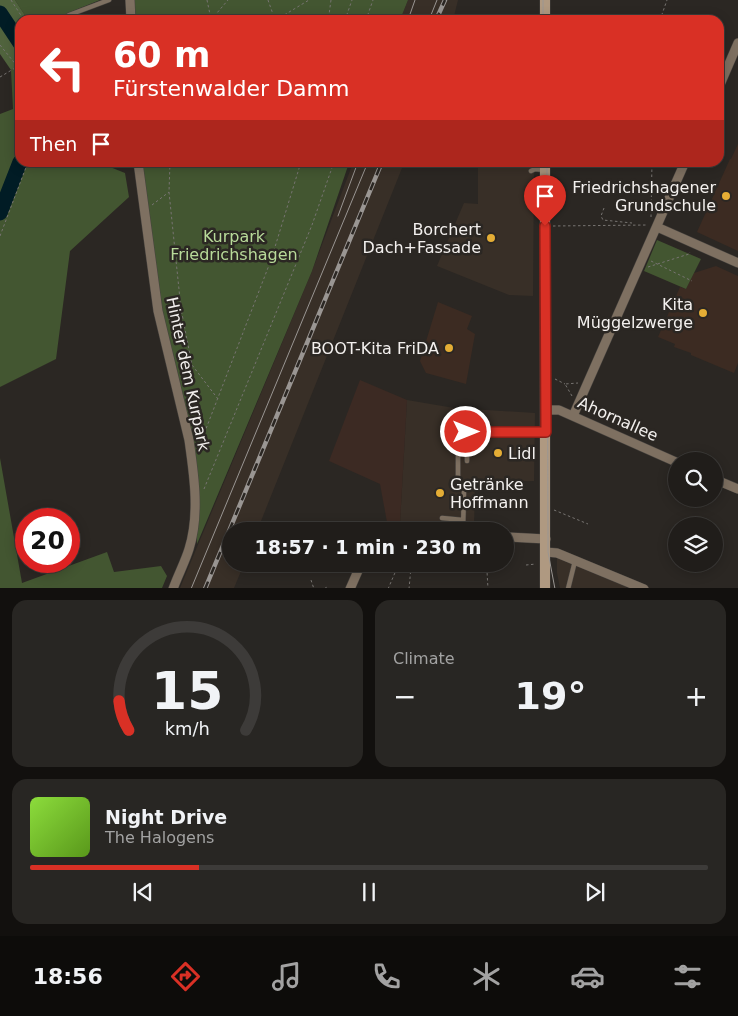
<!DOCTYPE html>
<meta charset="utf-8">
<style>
:root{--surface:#201d1a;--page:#282623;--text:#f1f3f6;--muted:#a2a2a2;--line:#3d3b39;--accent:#d93025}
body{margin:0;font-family:"DejaVu Sans",sans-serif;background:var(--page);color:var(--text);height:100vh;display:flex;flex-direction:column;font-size:19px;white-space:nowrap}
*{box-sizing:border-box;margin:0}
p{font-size:16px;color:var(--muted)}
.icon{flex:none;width:28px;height:28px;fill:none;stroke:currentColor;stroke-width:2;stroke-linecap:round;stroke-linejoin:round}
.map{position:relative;height:588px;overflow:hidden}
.details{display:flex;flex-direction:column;gap:12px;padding:12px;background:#12100e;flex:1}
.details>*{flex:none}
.banner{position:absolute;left:15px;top:15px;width:709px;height:152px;border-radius:15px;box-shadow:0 2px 12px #0003,0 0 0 1px var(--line);background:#d93025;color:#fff;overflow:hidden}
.fabs{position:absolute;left:668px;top:452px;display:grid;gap:10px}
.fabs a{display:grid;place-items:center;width:55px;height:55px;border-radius:50%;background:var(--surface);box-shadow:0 2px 12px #0003,0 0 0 1px var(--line);font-size:25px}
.speed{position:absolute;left:15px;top:508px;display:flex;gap:10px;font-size:25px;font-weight:700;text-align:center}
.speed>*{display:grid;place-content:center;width:65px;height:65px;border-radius:50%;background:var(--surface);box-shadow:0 2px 12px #0003,0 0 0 1px var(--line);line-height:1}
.speed .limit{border:8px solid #d22;background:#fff;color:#111}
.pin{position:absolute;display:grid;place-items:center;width:42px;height:42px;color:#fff;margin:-51px -21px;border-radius:50% 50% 50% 0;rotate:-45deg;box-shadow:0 0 5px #0007}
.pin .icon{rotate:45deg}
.me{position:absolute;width:55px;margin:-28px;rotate:90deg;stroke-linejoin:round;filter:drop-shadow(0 0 4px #0008)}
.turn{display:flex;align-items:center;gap:18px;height:105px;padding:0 15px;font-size:22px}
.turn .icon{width:65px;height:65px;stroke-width:2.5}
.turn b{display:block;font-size:35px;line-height:42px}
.then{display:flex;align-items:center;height:48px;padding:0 15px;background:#0003;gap:10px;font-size:19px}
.big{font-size:38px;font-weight:700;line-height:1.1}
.details .card{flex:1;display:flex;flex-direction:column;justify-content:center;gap:8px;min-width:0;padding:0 18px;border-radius:15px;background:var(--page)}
.details .dial{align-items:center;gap:0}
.dial svg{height:130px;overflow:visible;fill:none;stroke:var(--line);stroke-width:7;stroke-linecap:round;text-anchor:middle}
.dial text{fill:var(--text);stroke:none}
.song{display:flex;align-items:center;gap:15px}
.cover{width:60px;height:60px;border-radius:8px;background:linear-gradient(135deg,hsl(90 70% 55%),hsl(90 70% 35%))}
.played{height:5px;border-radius:2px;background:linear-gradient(90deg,var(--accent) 25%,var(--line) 25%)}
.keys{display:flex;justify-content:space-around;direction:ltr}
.heat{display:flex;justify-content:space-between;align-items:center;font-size:28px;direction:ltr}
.details .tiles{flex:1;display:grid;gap:12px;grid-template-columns:1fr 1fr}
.card:last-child{grid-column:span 2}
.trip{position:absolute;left:222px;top:522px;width:292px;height:50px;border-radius:25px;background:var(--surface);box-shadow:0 2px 12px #0003,0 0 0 1px var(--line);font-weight:700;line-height:50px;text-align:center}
.dock{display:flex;height:80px;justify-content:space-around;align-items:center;background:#0d0c0a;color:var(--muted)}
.dock .icon{width:35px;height:35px}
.dock .active{color:var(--accent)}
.dock b{font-size:22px;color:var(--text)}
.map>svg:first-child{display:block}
</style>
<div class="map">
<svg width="738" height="589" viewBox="0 0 738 589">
<rect width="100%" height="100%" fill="#2b2723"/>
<!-- built -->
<path fill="#382f27" d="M408 0H458L453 20H400Z
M353 163H404L257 531H231V564H244L234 588H180L312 271Z
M478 163H534L533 296 509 295 437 266 464 203 478 204Z
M407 400 454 408 535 413 534 481 475 482 474 527 400 523Z
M557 558 627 587 626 588H560L557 573Z"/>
<!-- industrial -->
<path fill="#3c2a23" d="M360 380 407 400 400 523 387 522 380 484 329 461Z"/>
<!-- education -->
<path fill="#3c2b22" d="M738 144V251L697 232 730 159H731Z
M716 266 738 276V363L734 373 691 355V353L674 347 675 344 658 337 680 287 686 289 694 273Z
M438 302 472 316 467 329 475 334 466 384 426 373 420 361Z"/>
<!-- green -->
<path fill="#435631" d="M15 0H100L68 13 58 20H28Z
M134 0H408L400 20H136Z
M20 65V162L100 163 125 173 129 197 70 251 56 359 0 387V114L13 109 11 70Z
M142 163H349L312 271 197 544 194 456 158 293Z
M657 240 701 259 686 289 644 271Z
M0 458 22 583 107 552 114 572 161 566 167 576 162 588H0Z"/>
<!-- forest -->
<path fill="#50633d" d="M0 0H15L28 20H20V65L11 70 0 54Z"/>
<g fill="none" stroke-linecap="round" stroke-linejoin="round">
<!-- river -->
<path stroke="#011c25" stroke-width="15" d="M0 13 20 43
M0 213 20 162"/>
<!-- service casing -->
<g stroke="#47433f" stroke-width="5.5">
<path id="service" d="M62 20 69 15 109 0
M531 171 535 169 544 170
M531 194 534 198H545
M467 432V461
M442 518 463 520
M463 531 464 490 458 479V432H546
M568 589 575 561"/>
</g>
<!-- minor casing -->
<g stroke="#47433f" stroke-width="10">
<path id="minor" d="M130 0 131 20
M719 87 738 43
M138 162 158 311 189 440C194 475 200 514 189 549 185 562 178 575 173 589
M657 227 738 263
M546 410H559L676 462
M573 416 685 162
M714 479 738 489
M402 531H409
M506 537 546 539
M546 552 557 553 644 589
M350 589 361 564"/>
</g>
<!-- secondary casing -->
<g stroke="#47433f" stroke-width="11">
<path id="secondary" d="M545 0V20
M545 162V589"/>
</g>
<!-- path -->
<path stroke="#777471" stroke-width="1" stroke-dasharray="2.5 2.5" stroke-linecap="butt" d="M11 0 24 20
M207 0 211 19
M268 0 275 20
M331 0 329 15 331 20
M211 20 228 0
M276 20 309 0
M345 20 352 0
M366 20 373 0
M660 20 667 0
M0 45 17 66
M0 77 20 65
M170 162 169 192 181 309 192 365 218 399
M152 205 169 192
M604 208 601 216 603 220 632 223
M651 217 652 162
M553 226 647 225
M0 236 28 162
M651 261 692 281
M648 267 689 254 690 252
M169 320 181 309
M555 379 565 384
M572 396 565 384 578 383
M199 447 271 260 301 162
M204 489 312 225 334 162
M554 510 588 524
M526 565 536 564
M369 567 375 569
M487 570V564
M311 580 314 589
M325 589 327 586
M388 589 397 568 411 567 487 571 488 589
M409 589 411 567"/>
<!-- service -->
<use href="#service" stroke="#7e7061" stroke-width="4.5"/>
<!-- minor -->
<use href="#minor" stroke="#7e7061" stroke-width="9"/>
<!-- secondary -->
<use href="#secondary" stroke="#af9981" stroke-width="10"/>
<!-- tram -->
<path stroke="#9a9693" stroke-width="1" d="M543 0V20
M408 20 415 0
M429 20 437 0
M547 162 548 535V552L555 589
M338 216 358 162
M191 589 368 162"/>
<!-- rail casing -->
<g stroke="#9a9693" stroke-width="4.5">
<path id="rail" d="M436 20 445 0
M205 589 382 162"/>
</g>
<!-- rail -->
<use href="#rail" stroke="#2b2723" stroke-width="2.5" stroke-dasharray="8" stroke-linecap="butt"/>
</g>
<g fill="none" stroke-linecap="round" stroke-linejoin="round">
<!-- route casing -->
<g stroke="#8d1f18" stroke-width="12">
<path id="route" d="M466 432H546L545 226"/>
</g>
<!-- route -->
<use href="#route" stroke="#d93025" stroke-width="9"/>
</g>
<!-- markers -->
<g fill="#e4ad35" stroke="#2b2723" stroke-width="2">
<circle cx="726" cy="196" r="5"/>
<circle cx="491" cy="238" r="5"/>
<circle cx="703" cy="313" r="5"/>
<circle cx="449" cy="348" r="5"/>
<circle cx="498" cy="453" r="5"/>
<circle cx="440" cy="493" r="5"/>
</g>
<g text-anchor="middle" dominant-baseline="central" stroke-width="5" stroke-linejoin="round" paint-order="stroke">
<!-- poi labels -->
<g font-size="16" fill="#f3f0ee" stroke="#2b2723" text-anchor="end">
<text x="716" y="187">Friedrichshagener<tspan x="716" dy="18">Grundschule</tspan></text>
<text x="481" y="229">Borchert<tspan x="481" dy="18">Dach+Fassade</tspan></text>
<text x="693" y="304">Kita<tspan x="693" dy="18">Müggelzwerge</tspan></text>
<text x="439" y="348">BOOT-Kita FriDA</text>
<text x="508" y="453" text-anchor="start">Lidl</text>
<text x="450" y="484" text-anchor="start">Getränke<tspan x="450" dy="18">Hoffmann</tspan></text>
</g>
<!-- park labels -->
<g font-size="16" fill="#b8da99" stroke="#2b2723">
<text x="234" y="236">Kurpark<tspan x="234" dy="18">Friedrichshagen</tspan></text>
</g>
<!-- street labels -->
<g font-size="16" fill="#f3f0ee" stroke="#2b2723">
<text transform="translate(188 374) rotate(78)">Hinter dem Kurpark</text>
<text transform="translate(618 419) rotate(24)">Ahornallee</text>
</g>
</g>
</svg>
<div class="fabs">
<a><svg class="icon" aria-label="search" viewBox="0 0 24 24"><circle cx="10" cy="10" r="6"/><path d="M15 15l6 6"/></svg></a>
<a><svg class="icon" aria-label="layers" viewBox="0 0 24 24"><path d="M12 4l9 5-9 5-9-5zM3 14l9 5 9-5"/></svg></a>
</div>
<div class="speed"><div class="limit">20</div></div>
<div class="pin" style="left:545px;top:226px;background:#d93025"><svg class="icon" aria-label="arrive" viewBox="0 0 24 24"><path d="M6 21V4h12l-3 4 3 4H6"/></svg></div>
<svg class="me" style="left:466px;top:432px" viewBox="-20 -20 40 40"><circle r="17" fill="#d93025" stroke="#fff" stroke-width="3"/><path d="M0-11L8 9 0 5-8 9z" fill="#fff"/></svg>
<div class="trip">18:57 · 1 min · 230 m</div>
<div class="banner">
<div class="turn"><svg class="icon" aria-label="left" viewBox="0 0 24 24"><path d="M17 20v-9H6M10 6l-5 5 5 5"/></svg><div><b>60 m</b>Fürstenwalder Damm</div></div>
<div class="then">Then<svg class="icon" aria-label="arrive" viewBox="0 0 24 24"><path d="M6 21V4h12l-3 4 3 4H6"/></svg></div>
</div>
</div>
<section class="details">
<div class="tiles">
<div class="card dial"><svg viewBox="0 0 100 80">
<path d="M14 69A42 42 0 1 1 86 69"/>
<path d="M14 69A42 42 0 0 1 8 51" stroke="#d93025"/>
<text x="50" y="56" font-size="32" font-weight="700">15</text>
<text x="50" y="72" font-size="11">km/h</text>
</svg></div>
<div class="card"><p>Climate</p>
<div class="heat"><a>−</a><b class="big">19°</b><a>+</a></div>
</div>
<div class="card">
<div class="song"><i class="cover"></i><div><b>Night Drive</b><p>The Halogens</p></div></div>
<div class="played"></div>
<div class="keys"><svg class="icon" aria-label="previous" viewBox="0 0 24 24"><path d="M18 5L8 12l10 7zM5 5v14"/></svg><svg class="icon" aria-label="pause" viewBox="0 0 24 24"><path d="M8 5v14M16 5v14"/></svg><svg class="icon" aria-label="next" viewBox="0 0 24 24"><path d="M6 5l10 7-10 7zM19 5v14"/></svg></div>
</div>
</div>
</section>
<nav class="dock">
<b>18:56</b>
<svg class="icon active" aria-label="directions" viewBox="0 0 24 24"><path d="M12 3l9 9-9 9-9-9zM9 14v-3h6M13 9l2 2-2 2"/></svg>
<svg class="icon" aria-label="music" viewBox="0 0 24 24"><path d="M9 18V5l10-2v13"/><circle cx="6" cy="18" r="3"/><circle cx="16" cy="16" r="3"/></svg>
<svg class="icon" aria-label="phone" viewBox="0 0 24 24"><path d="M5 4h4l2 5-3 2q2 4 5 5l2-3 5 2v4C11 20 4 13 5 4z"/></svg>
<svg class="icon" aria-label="climate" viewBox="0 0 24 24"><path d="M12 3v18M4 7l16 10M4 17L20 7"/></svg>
<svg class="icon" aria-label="car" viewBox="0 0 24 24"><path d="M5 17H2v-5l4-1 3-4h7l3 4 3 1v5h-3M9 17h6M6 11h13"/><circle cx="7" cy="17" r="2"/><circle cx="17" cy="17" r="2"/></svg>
<svg class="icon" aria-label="filters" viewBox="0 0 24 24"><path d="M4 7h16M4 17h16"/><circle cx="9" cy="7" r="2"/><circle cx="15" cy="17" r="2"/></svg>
</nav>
